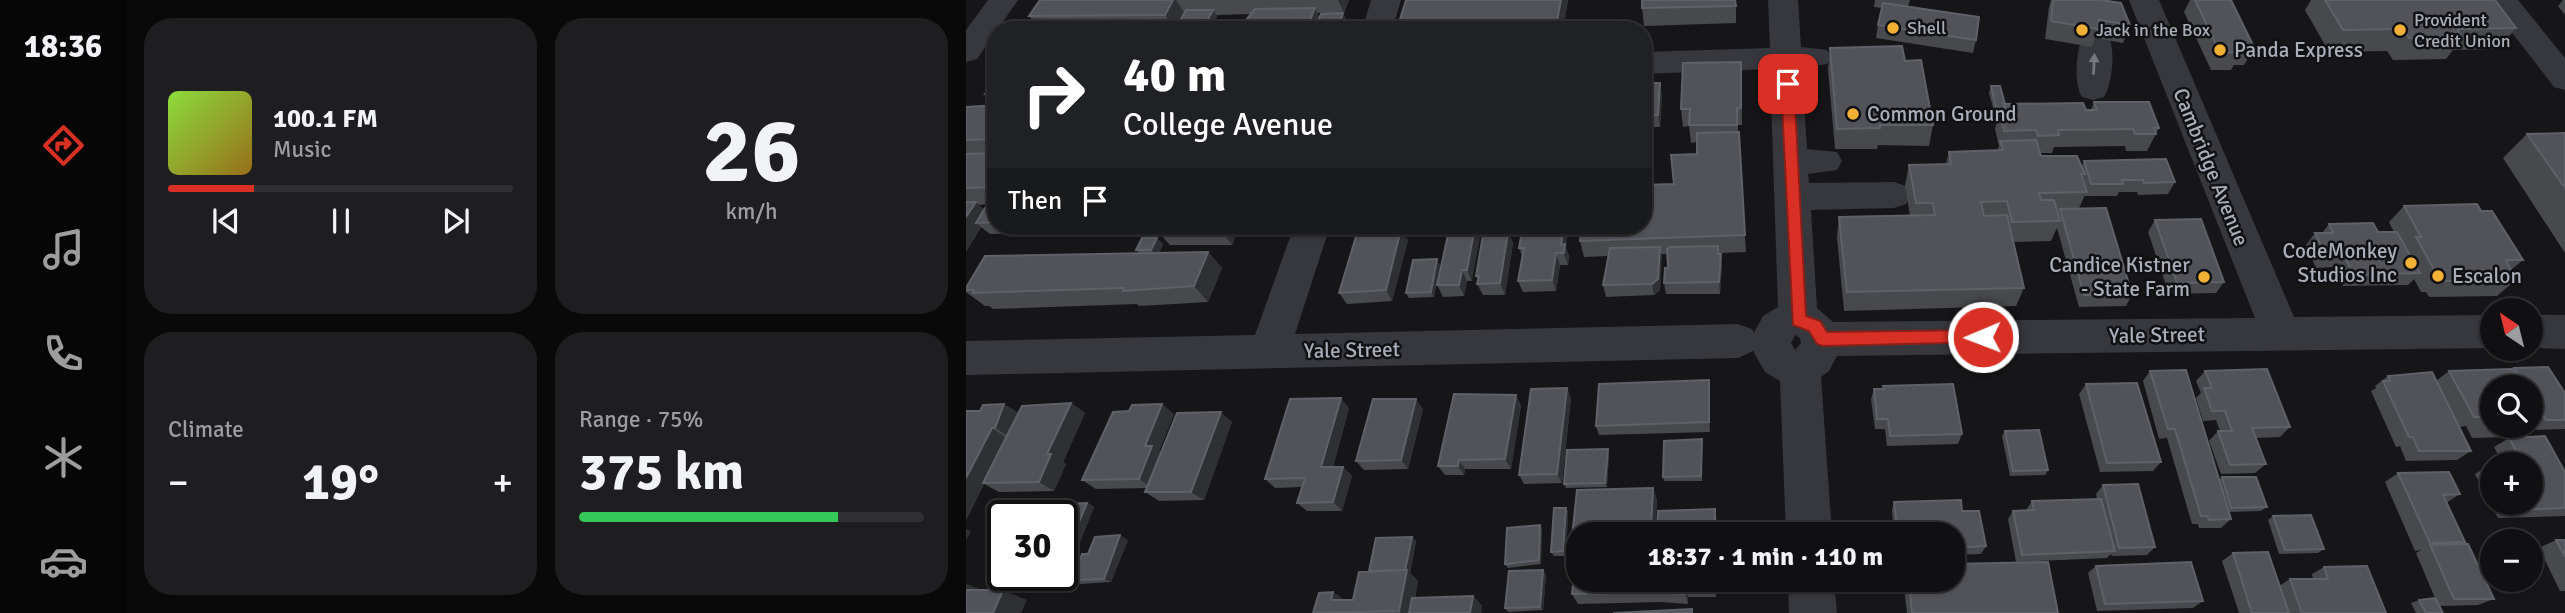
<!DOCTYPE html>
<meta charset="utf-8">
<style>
:root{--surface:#101012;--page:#1e1e20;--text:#f1f3f6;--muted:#9c9d9f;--line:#303032;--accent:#d93025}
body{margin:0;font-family:Signika,sans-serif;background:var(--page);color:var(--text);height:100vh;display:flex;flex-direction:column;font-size:26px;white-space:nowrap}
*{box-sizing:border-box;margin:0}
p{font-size:23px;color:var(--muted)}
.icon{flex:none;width:38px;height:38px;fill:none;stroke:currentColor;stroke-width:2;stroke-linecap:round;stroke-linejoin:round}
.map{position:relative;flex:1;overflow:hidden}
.panel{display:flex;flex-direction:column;gap:18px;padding:18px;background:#09090a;width:840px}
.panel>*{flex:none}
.guide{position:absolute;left:21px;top:21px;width:665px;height:214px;border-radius:28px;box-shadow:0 2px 5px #0004,0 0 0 2px var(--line);background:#202124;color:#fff;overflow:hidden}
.needle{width:46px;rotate:325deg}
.buttons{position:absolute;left:1514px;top:298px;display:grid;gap:14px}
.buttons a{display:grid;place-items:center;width:63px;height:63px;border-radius:50%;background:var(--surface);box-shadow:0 2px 5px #0004,0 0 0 2px var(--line);font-size:35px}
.speed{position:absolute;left:21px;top:500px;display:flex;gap:14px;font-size:35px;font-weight:700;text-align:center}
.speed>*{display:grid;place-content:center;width:91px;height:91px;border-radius:50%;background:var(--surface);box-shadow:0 2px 5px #0004,0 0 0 2px var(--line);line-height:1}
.speed .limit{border:4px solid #111;border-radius:10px;background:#fff;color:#111}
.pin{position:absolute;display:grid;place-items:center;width:60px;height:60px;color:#fff;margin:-30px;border-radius:14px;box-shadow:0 4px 10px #0006}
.me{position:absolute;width:77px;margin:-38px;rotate:269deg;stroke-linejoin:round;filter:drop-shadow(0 0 5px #0008)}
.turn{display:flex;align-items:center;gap:24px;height:147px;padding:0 21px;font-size:32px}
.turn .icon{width:91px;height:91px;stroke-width:2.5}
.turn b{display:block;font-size:49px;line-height:60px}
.then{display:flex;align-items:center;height:66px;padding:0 21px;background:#0003;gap:14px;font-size:26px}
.big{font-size:52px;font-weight:700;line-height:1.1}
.panel .card{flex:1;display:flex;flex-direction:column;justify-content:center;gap:10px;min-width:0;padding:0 24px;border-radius:28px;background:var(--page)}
.panel .dial{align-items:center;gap:0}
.dial b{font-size:91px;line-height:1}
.song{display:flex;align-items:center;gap:21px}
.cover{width:84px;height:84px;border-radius:10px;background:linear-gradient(135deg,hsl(90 70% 55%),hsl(40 70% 35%))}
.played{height:7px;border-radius:4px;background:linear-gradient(90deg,var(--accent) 25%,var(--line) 25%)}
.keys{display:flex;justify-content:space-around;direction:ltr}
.heat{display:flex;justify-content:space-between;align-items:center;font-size:38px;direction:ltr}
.charge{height:10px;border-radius:5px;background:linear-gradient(90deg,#34c759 75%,var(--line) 0)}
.panel .tiles{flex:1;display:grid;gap:18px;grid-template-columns:repeat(2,1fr)}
.trip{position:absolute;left:600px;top:522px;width:399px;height:70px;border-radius:28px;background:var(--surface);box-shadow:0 2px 5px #0004,0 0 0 2px var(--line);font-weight:700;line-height:70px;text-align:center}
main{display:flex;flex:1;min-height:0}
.dock{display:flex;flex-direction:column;width:126px;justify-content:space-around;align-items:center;background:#060607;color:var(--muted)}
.dock .icon{width:49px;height:49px}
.dock .active{color:var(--accent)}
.dock b{font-size:32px;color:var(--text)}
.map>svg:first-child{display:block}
</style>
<main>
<nav class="dock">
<b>18:36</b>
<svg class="icon active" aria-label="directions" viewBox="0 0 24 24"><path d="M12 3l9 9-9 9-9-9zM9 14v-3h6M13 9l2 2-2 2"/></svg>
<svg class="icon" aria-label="music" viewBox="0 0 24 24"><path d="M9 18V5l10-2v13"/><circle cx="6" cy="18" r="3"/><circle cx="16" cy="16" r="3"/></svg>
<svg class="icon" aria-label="phone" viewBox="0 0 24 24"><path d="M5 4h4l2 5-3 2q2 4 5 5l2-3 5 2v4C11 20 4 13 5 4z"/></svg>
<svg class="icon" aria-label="climate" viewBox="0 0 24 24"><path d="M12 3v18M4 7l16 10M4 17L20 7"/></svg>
<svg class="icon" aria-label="car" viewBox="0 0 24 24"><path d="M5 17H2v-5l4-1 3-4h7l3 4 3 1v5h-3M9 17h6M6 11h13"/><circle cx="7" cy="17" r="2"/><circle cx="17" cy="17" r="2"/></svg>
</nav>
<section class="panel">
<div class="tiles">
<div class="card">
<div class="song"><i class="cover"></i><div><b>100.1 FM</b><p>Music</p></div></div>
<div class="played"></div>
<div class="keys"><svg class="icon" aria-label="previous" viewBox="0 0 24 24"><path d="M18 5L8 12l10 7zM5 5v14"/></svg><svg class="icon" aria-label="pause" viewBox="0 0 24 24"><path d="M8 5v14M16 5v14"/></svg><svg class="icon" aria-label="next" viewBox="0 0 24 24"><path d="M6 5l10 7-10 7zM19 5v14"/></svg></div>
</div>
<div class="card dial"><b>26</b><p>km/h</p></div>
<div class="card"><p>Climate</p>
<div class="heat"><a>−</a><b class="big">19°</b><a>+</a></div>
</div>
<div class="card"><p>Range · 75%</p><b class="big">375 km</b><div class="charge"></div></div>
</div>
</section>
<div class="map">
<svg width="1599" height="613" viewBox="0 0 1599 613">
<rect width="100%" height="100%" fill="#161618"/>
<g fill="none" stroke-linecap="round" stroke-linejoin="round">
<!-- minor -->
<path fill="#37383d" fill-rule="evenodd" d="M22 0H52L11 59 0 62V30Z
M405 0H435L426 30H396Z
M802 0H832L835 47 861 50 866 57 861 64 836 68 841 149 871 152 876 161 871 170 842 174 843 183 928 182 940 186 946 195 940 204 928 208 845 210 851 308 867 322 1289 318 1163 0H1193L1328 317 1526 315 1527 348 871 356 863 371 855 377 866 534H820L814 381 799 372 787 351 772 358 0 375V341L289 335 328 226H364L329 334 772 324 786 329 788 333 797 316 812 307 804 69 677 74V52L804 48ZM829 335 834 338 835 343 829 350 825 343Z
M1521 0H1552L1599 58V90L1588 87Z
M1130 29 1141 32C1150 46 1147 83 1138 97L1127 100 1116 97C1107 83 1110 46 1119 32Z
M1564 315H1599V349L1563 348Z
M822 579H868L871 613H823Z"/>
</g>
<!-- wall -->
<path fill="#47494d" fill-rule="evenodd" d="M74 0H383L378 13H351L353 17 377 13 380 20 377 30H277L275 26 284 14 250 15 251 16 244 30H75L63 16Z
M440 0H602L597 30 431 29Z
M770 0V23L678 26 676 8Z
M909 0H944L942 6 1010 40 1007 53 910 38 912 25 916 8 908 7Z
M1085 0H1135L1164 25 1157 43 1129 38 1126 47 1079 39 1083 7Z
M1224 0H1265L1288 47 1278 65H1268L1265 70H1245L1218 12Z
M1345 0H1529L1550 28 1532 49 1487 50 1480 59 1427 60 1421 51 1363 52 1339 10Z
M1597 0H1599V15L1592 6Z
M864 48 939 61 967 125 963 146 912 145 911 149H869L862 69Z
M775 62 776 125H772V132L780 252 752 253 756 265 754 294H700L698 283 702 268 701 254H695L694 290 688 295 640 297 637 285 642 256 618 257 614 241 708 184 731 154V142L725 143 723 126 717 127 715 109Z
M30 75V105L19 94 25 85 23 83Z
M677 83 696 95 694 127H688L687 138H677Z
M1025 86 1039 104 1120 110H1125L1128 102 1193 128 1181 151H1160L1159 146 1088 147 1086 153H1074L1075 156 1116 166 1118 161 1209 182 1202 194 1172 195 1171 192H1153L1151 196H1119V195L1113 208 1166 294 1160 306 1113 307 1091 228 1085 241 1047 242 1058 288 1050 306 878 311 871 237 873 217 944 216 939 185 943 165 980 164 983 152 1031 151 1033 146 1029 129 1032 118H1030L1023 93Z
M30 105V226H89L85 233 24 234 15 227 0 252V107ZM22 204 18 210 12 205Z
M1599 133V253L1537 158 1561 134Z
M1438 206 1515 211 1557 260 1545 270 1550 280 1531 296 1463 297 1460 292H1455L1448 279 1442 285 1377 286 1368 267 1350 268 1340 245 1349 233H1356L1363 224 1412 232H1428L1423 222Z
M1189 220 1258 282 1250 293 1203 294 1182 232Z
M177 226H279L278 229H272L266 245H204L194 234 195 232 191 228H178Z
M401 226H436L402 227Z
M484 226 506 281H501L498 296 477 297 471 285Z
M435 229 442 240 426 301 381 304 373 293Z
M542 232 547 243 539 295H517L511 284 512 281 510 276Z
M197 244 193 253 242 252 256 268 242 302 173 306 171 304 27 309 23 306H19L0 292V288L173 253 170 250Z
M553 248H600L603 256 602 265H594L590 291 557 292 552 281 556 256Z
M474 265 468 297 443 298 440 293Z
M1548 368 1599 393V429L1564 430 1561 425H1564V387H1526L1554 427 1539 437 1506 438 1500 426 1494 427 1505 451 1491 460 1440 461 1434 446 1430 447 1405 391 1410 388 1409 386 1422 376 1470 381 1483 371 1546 370Z
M1184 371 1253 480 1256 477 1301 507 1295 511 1263 512 1265 519 1255 528H1233L1232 524H1226L1201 438 1193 439 1177 381Z
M1239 371 1324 427 1314 437 1289 438 1300 464 1289 473 1255 474 1243 441 1252 431H1254L1250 420 1237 421 1230 398 1235 393 1230 381Z
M1120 384 1195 462 1187 471 1134 472 1113 394Z
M917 386 996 434 992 444 921 446 919 429H909L905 399 908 389H917Z
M601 388 605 398 596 483 558 484 553 475Z
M744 390V432L633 435 630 426Z
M105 403 119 413 97 462 100 464 88 491 33 492 18 484 0 519V411H14L38 404 52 413Z
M555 405 545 469H499L498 475H479L472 466Z
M383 408 367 467H377L386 476 376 511H341L331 503 336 487 309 488 299 479Z
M457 409 442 469 398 470 390 461Z
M208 414 193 451 195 452 266 422 238 500 193 501 179 492 181 488 130 489 116 480Z
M1039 431 1082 470 1079 475 1044 476 1036 436Z
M1543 438 1599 472V516L1532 518 1509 474 1524 465H1526V502H1564V464H1537L1528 447Z
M736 439V481H698L697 477Z
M642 449 643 454 641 487 600 488 598 484Z
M1432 473 1494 494 1480 503 1499 542 1494 545 1528 599 1512 605 1474 606 1477 613H1450L1445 603 1453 600 1469 598 1450 553 1455 550 1449 551 1419 482Z
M1137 485 1189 547 1181 555 1146 556 1145 554 1141 558 1050 562 1042 519 1047 511 1060 510 1066 501 1131 499 1130 494Z
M687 488 691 500 689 529 749 509 751 534H612V579H750V597H722V604L695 602 612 604 606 594 611 547 606 537Z
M928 502 996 511 1020 546 1015 554 987 555V534H928L926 510Z
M121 503 128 507 112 547 96 548V516Z
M600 508 602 512 600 556H588L585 552Z
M1307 516 1358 549 1352 553 1313 554 1302 520Z
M574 525 576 529 575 564 542 568 539 564Z
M446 537 450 541 444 573 452 581 449 598 507 596 516 606 515 613H347L367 592 378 600H387L403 571Z
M162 540 145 582 114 584 106 580 122 554Z
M1590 540H1599V591H1594L1573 548Z
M1267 553 1313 586 1324 579H1347L1346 574 1358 567 1420 613H1273L1256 561Z
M1130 566 1237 601 1227 608 1131 611 1122 573Z
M580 574 577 610 542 612 539 608Z
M937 579H987L1092 613H941Z"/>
<!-- shaded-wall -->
<path fill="#2f3033" d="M207 0H210L220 15 209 30 199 15Z
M372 0H383L378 13Z
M595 0H602L597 30H591L590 26Z
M349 8 355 21 352 30H344L342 25Z
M247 10 251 16 244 30H236Z
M377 13 380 20 377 30H371Z
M694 83 696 95 694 127 692 115Z
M10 202 23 214 10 223 15 227 0 252V217Z
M78 226H89L85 233Z
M260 226H270L272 229 266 245 257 233Z
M509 226H516L506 281 501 270Z
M598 226H603L600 248 603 256 602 265 595 245Z
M435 229 442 240 426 301 420 290Z
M542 232 547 243 539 295 534 283Z
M191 238 197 244 191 256 185 250Z
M694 247 696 258 694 290 688 295 686 284Z
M242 252 256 268 242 302 228 286Z
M590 253 594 265 590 291 586 280Z
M755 254 756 265 754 294 753 282Z
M471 259 474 265 468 297 465 292Z
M496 270 501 281 498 296 493 285Z
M743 380 744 390V432L743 422Z
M601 388 605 398 596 483 591 474Z
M550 395 555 405 545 469 539 459Z
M375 398 383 408 364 476 355 467Z
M450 399 457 409 442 469 435 460Z
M105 403 119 413 97 462 100 464 88 491 73 482 81 454Z
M38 404 53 414 45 438 29 428Z
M196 404 208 414 193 451 199 455 186 488 173 479 179 446Z
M255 412 266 422 238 500 225 492Z
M26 428 41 438 1 519 0 518V478Z
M642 449 643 454 641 487 639 483Z
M493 460 499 469 498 475 492 466Z
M377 467 386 476 376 511 367 502Z
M687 488 691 500 689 534 685 528Z
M121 503 128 507 112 547 104 543Z
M600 508 602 512 600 556 597 551Z
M749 509 751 521V534H749Z
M574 525 576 529 575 564 573 560Z
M0 529 5 531 0 541Z
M154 535 162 540 145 582 138 579Z
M446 537 450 541 444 573 452 581 446 613H435L433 611Z
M577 570 580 574 577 610 574 607Z
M749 579H750V597L749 587Z
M1 584 19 591 0 613V585Z
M720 587 722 597V604L719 594Z
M37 590 61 600 55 613H27Z
M367 592 381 602 365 600Z
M507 596 516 606 515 613H504Z"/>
<!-- building -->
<path fill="#525359" stroke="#5f6168" stroke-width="2" d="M74 0H207L199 15 63 16Z
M440 0H595L590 26 431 29Z
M676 0H769L770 6 676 8Z
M1087 0H1135L1155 3 1164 25 1133 20 1132 29 1085 21Z
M1229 0H1265L1288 47H1272L1275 52 1254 53Z
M1359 0H1529L1550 28 1491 29 1497 38H1443L1437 29 1377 30Z
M917 3 1013 17 1010 40 912 25Z
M349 8 342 25 275 26 289 9Z
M220 10H247L236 30H209Z
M377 13 371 30H348L355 14Z
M164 25 162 28H176L174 30H130L132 27Z
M936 46 939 61 955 60 967 125H914V128L871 129 864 48Z
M775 62V108H771V125H723L724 109H715L717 63Z
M30 75V94H19L27 83H23Z
M677 83H694L692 115H677Z
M1025 86H1034L1039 104 1036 112H1031Z
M1128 102H1183L1193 128H1188L1190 134H1169L1167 129 1092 130 1093 135 1072 136 1070 130 1038 131 1034 112H1040L1038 104 1117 103 1120 110H1131Z
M30 105V139L0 140V107Z
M677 122H687L686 131H677Z
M773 132 779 235 614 241 616 226H677V185L708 184 705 155 731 154V133Z
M1599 133V188L1561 134Z
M1070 140 1075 156H1111L1119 174H1115L1121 192 1073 193 1075 200H1088L1094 221 1046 222 1041 201 1015 202 1018 216 1041 215 1058 288 881 292 873 217 969 215 967 203H950L943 165 985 164 983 152 1037 150 1034 141Z
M30 153V187L0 188V154Z
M1200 159 1209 182 1178 183 1177 180H1156L1157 184H1125L1118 161Z
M24 200H30V222L10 223Z
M0 202H10L0 217Z
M1511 204 1515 211H1526L1557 260H1540L1550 280 1480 281 1477 276 1472 277 1450 237H1455L1438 206Z
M1140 208 1166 294 1118 295 1094 209Z
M1235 219 1258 282 1211 283 1189 220Z
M1407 223 1412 232H1431L1454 273 1388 275 1378 256H1360L1349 233H1367L1363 224Z
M198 226H260L257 233 194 234Z
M484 226H509L501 270H496L493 285H471Z
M557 226H598L595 245 599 244 598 253H590L586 280 552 281 558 248H553Z
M435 229 420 290 373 293 392 230Z
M542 232 534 283 511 284 513 276H510L517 235Z
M176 238H191L185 250H170Z
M752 246V254H755L753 282 698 283 699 268H702L701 249 704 247Z
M694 247 692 279 686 284 637 285 644 248Z
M242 252 228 286 157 291 158 288 7 293 8 290H0V288L19 256Z
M471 259 465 292 440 293 447 260Z
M1582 367 1599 393V420H1580L1564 395V387H1560L1548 368Z
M1301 369 1324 427 1286 428 1300 464 1264 465 1252 431H1266L1259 411H1246L1238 388H1246L1239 371Z
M1546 369 1556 387H1526V425H1553L1554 427 1520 428 1514 417H1508L1483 371Z
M1220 370 1265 519 1243 520 1241 516H1235L1209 429H1202L1184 371Z
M1466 372 1505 451H1453L1447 437H1443L1417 381H1424L1422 376Z
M743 380V422L630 426 633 384Z
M1171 383 1195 462 1141 463 1120 384Z
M987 384 996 434 924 436 922 419H911L908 389H918L917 386Z
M601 388 591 474 553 475 565 389Z
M488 394 550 395 539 459 493 460 492 466H472Z
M375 398 355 467H377L367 502 331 503 339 478 299 479 324 399Z
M407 399H450L435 460 390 461Z
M105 403 81 454H85L73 482 17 483 56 406Z
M38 404 29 428H26L0 478V411H14L17 405Z
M196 404 179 446H186L173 479 116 480 147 412 163 411 166 405Z
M255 412 225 492H179L211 413Z
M1073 430 1082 470 1047 471 1039 431Z
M1579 436 1599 472V508L1548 510 1544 502H1564V464H1557L1543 438Z
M736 439 735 476 697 477 698 441Z
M642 449 639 483 598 484 601 450Z
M1483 472 1494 494 1477 495 1499 542 1464 543 1432 473Z
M1256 477H1290L1301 507 1265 508Z
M1172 484 1189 547 1153 548 1137 485Z
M687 488 685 528 691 529 692 511 749 509V534H612V579H749V587H720L719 594 692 592 606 594 612 537H606L611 490Z
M1135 499 1149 551 1056 555 1047 511 1068 510 1066 501Z
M995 500 996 511H1013L1020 546 987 548V534H932L928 502Z
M121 503 104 543H96V516H91L97 504Z
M588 508H600L597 551 585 552Z
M1345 515 1358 549 1319 550 1307 516Z
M574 525 573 560 539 564 541 528Z
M154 535 138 579 106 580 116 554H122L129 537Z
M446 537 439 570 403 571 410 538Z
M1590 540H1599V557Z
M1502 544 1528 599H1488L1464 545Z
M1302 552 1323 613H1286L1267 553Z
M1082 562 1092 613H946L943 579H987V564Z
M1225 562 1237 601 1139 604 1130 566Z
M1401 566 1420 613H1336L1324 579H1362L1358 567Z
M441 570 433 611 347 613 353 593 367 592 365 600H387L393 572Z
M577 570 574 607 539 608 543 571Z
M0 590H37L27 613H0Z
M507 596 504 613H443L446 598Z
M1469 598 1477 613H1460L1453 600Z
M726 609V613H647Z"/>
<!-- one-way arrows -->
<defs><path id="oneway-solid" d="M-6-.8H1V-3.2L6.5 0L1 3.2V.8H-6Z" transform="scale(1.75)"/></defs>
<use fill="#757881" href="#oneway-solid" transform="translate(1128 64) rotate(-87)"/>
<!-- route -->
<path fill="#d93025" stroke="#8d1f18" stroke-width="2" d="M822 80 828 84 840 316 854 321 861 332 1017 330 1025 337 1023 342 857 346 851 344 843 331 827 325 815 84Z"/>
<!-- markers -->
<g fill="#f2b134" stroke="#111113" stroke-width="2.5">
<circle cx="927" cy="28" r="7"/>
<circle cx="1116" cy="30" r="7"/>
<circle cx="1434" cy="30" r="7"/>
<circle cx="1254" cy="50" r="7"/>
<circle cx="887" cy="114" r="7"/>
<circle cx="1445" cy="263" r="7"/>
<circle cx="1472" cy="276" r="7"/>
<circle cx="1238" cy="277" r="7"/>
</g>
<g text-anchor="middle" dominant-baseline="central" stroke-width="5" stroke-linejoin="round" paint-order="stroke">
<!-- far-poi labels -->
<g font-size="18" fill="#a8adb8" stroke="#111113" text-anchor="start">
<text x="1448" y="20">Provident<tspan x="1448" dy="21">Credit Union</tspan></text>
<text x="941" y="28">Shell</text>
<text x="1130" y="30">Jack in the Box</text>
</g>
<!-- poi labels -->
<g font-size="21" fill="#a8adb8" stroke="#111113" text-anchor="start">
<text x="1268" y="50">Panda Express</text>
<text x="901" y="114">Common Ground</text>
<text x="1431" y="251" text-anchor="end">CodeMonkey<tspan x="1431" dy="24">Studios Inc</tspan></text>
<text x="1224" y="265" text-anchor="end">Candice Kistner<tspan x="1224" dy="24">- State Farm</tspan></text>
<text x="1486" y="276">Escalon</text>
</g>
<!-- street labels -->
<g font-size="21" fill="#a8adb8" stroke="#111113">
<text transform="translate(1245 167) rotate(68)">Cambridge Avenue</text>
<text transform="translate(1191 335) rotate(-1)">Yale Street</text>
<text transform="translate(386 350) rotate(-1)">Yale Street</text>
</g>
</g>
</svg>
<div class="buttons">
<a><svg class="needle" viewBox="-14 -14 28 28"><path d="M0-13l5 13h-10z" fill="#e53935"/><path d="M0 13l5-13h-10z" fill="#9c9d9f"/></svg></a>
<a><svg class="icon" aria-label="search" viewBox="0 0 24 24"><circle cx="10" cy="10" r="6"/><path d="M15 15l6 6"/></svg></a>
<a>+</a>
<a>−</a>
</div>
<div class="speed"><div class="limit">30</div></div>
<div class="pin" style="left:822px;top:84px;background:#d93025"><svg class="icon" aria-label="arrive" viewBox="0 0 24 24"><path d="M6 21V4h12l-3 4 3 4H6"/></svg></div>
<svg class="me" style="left:1017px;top:337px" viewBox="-20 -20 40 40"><circle r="17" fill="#d93025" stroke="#fff" stroke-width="3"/><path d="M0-11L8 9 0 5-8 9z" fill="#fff"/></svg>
<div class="trip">18:37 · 1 min · 110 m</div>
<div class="guide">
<div class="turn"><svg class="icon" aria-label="right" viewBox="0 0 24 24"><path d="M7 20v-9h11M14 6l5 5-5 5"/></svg><div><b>40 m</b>College Avenue</div></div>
<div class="then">Then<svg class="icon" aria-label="arrive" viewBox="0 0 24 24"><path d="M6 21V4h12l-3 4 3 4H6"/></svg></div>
</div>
</div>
</main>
